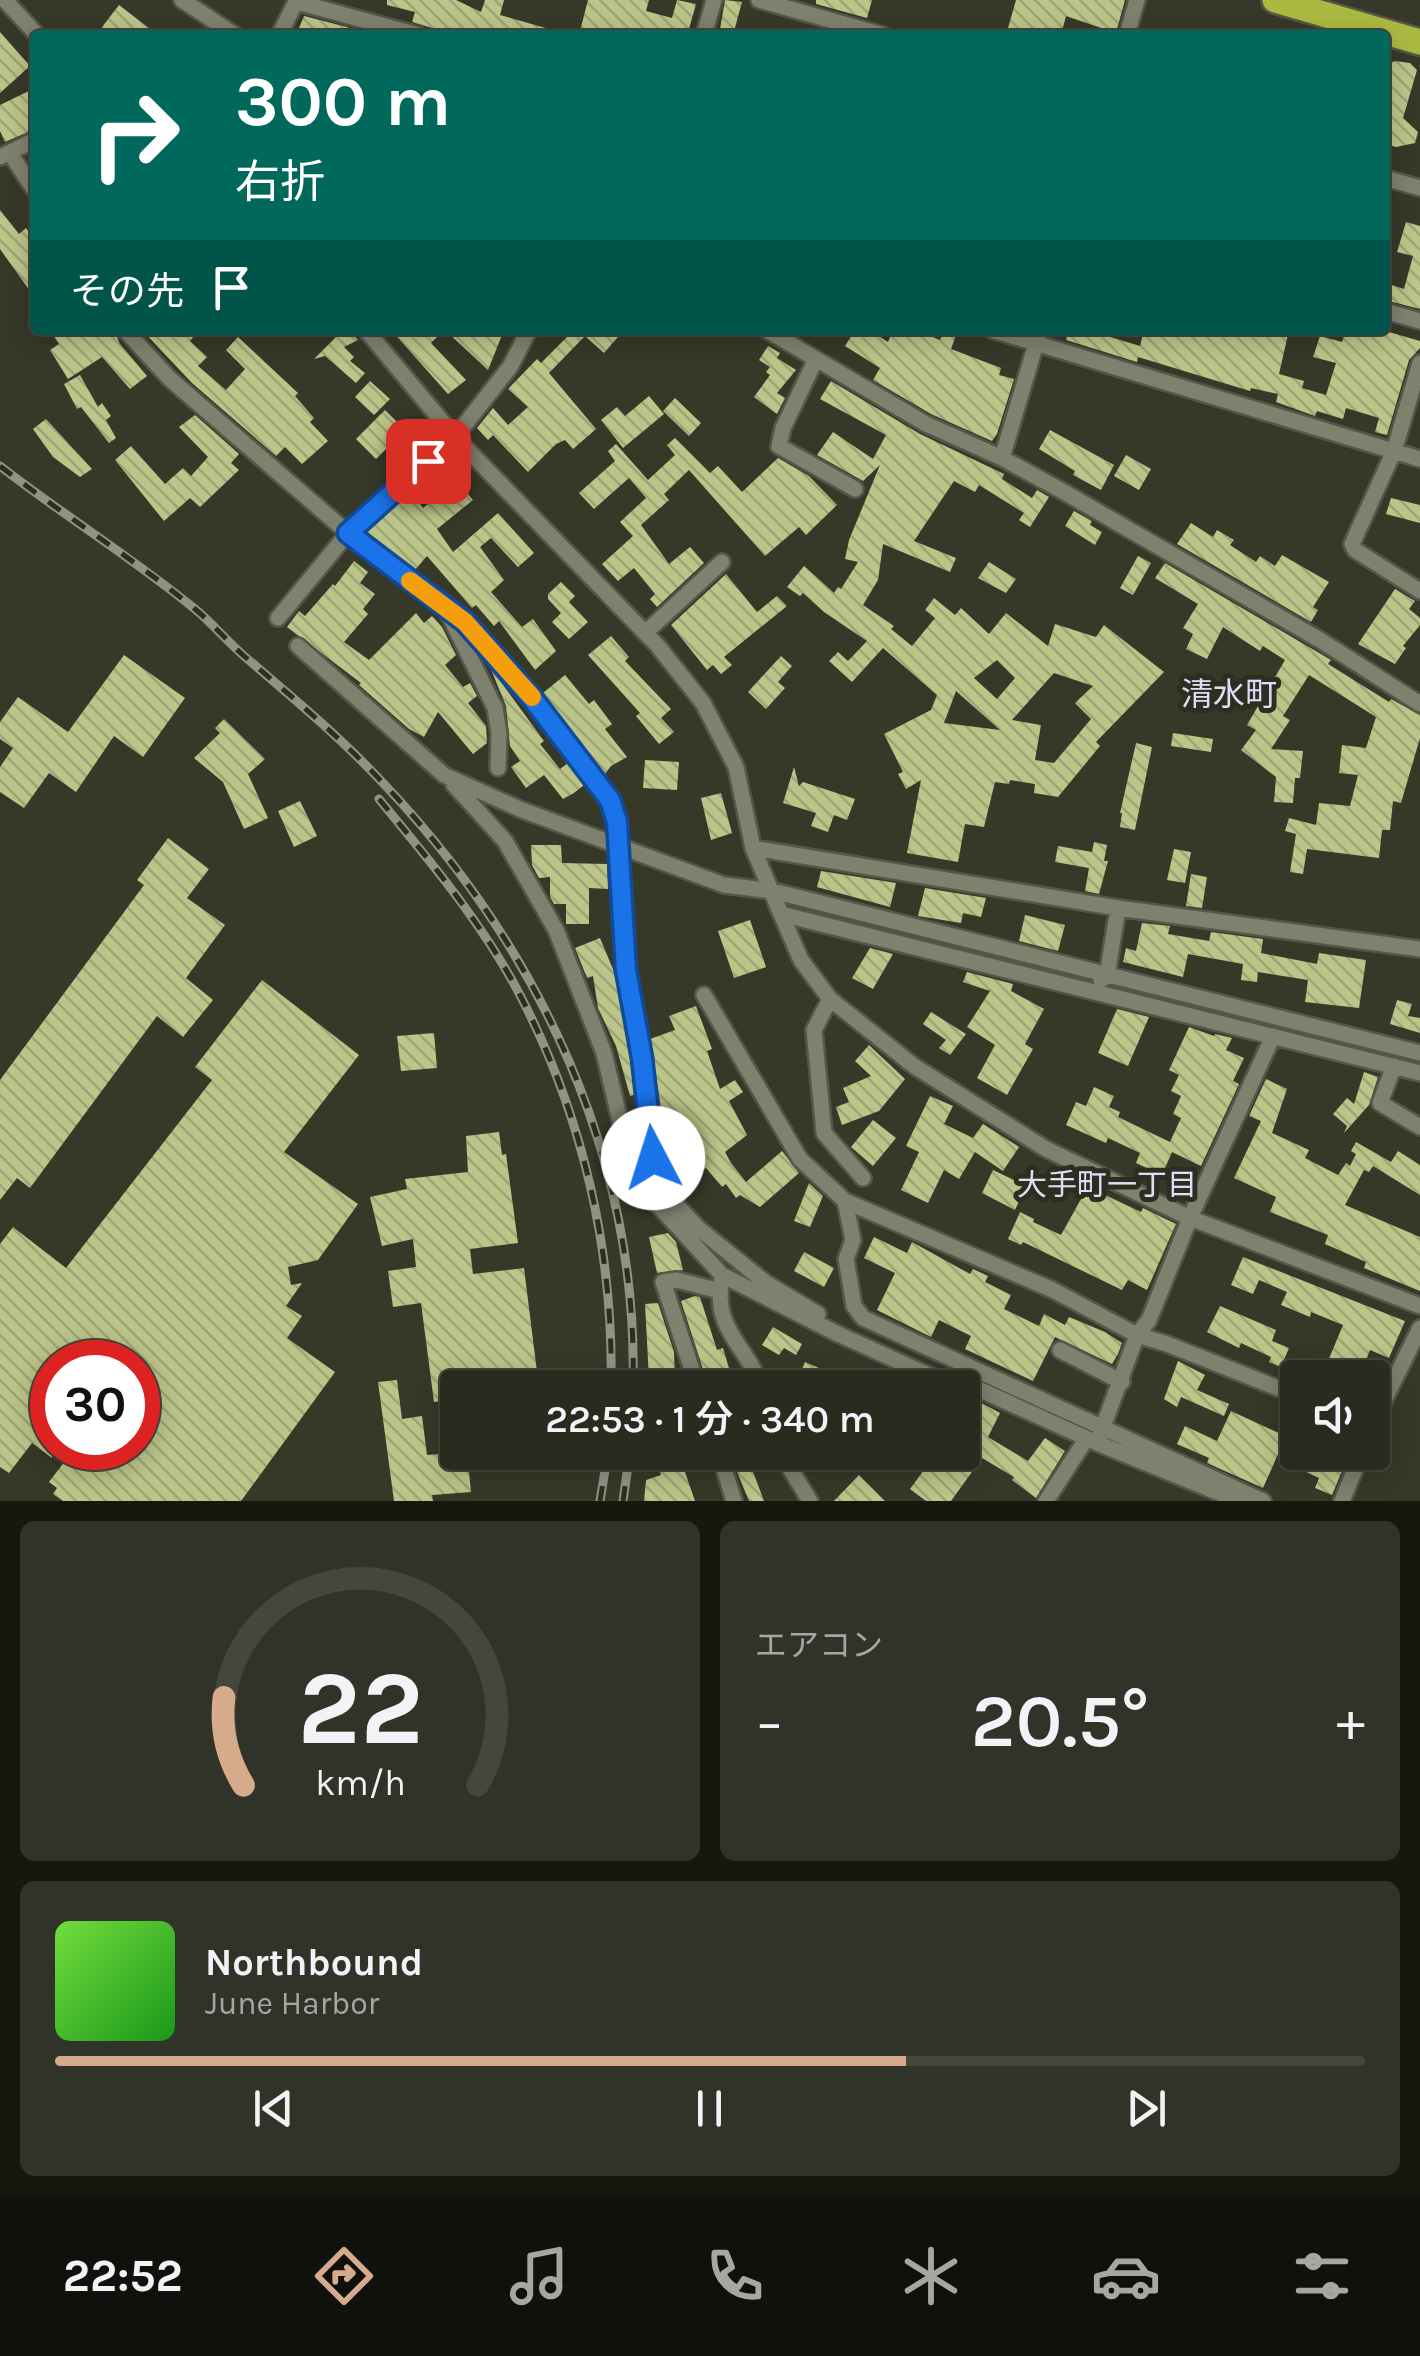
<!DOCTYPE html>
<html lang="ja">
<meta charset="utf-8">
<style>
:root{--surface:#282b1e;--page:#303327;--text:#f1f3f6;--muted:#a5a7a4;--line:#44473c;--accent:#d6ab8b}
body{margin:0;font-family:Karla,"Noto Sans JP",sans-serif;background:var(--page);color:var(--text);height:100vh;display:flex;flex-direction:column;font-size:38px;white-space:nowrap}
*{box-sizing:border-box;margin:0}
p{font-size:32px;color:var(--muted)}
.icon{flex:none;width:55px;height:55px;fill:none;stroke:currentColor;stroke-width:2;stroke-linecap:round;stroke-linejoin:round}
.map{position:relative;height:1501px;overflow:hidden}
.details{display:flex;flex-direction:column;gap:20px;padding:20px;background:#161810;flex:1}
.details>*{flex:none}
.top-card{position:absolute;left:30px;top:30px;width:1360px;height:305px;border-radius:10px;box-shadow:0 5px 25px #0003,0 0 0 2px var(--line);background:#00695c;color:#fff;overflow:hidden}
.controls{position:absolute;left:1280px;top:1360px;display:grid;gap:20px}
.controls a{display:grid;place-items:center;width:110px;height:110px;border-radius:10px;background:var(--surface);box-shadow:0 5px 25px #0003,0 0 0 2px var(--line);font-size:50px}
.speed{position:absolute;left:30px;top:1340px;display:flex;gap:20px;font-size:50px;font-weight:700;text-align:center}
.speed>*{display:grid;place-content:center;width:130px;height:130px;border-radius:50%;background:var(--surface);box-shadow:0 5px 25px #0003,0 0 0 2px var(--line);line-height:1}
.speed .limit{border:15px solid #d22;background:#fff;color:#111}
.pin{position:absolute;display:grid;place-items:center;width:85px;height:85px;color:#fff;margin:-42px;border-radius:20px;box-shadow:0 5px 15px #0006}
.me{position:absolute;width:110px;margin:-55px;rotate:355deg;stroke-linejoin:round;filter:drop-shadow(0 0 8px #0008)}
.turn{display:flex;align-items:center;gap:35px;height:210px;padding:0 40px;font-size:45px}
.turn .icon{width:130px;height:130px;stroke-width:2.5}
.turn b{display:block;font-size:70px;line-height:85px}
.then{display:flex;align-items:center;height:95px;padding:0 40px;background:#0003;gap:20px;font-size:38px}
.big{font-size:75px;font-weight:600;line-height:1.1}
.details .widget{flex:1;display:flex;flex-direction:column;justify-content:center;gap:15px;min-width:0;padding:0 35px;border-radius:15px;background:var(--page)}
.details .dial{align-items:center;gap:0}
.dial svg{height:260px;overflow:visible;fill:none;stroke:var(--line);stroke-width:7;stroke-linecap:round;text-anchor:middle}
.dial text{fill:var(--text);stroke:none}
.song{display:flex;align-items:center;gap:30px}
.cover{width:120px;height:120px;border-radius:15px;background:linear-gradient(135deg,hsl(100 70% 55%),hsl(120 70% 35%))}
.played{height:10px;border-radius:5px;background:linear-gradient(90deg,var(--accent) 65%,var(--line) 65%)}
.keys{display:flex;justify-content:space-around;direction:ltr}
.heat{display:flex;justify-content:space-between;align-items:center;font-size:55px;direction:ltr}
.details .tiles{flex:1;display:grid;gap:20px;grid-template-columns:1fr 1fr}
.widget:last-child{grid-column:span 2}
.trip{position:absolute;left:440px;top:1370px;width:540px;height:100px;border-radius:10px;background:var(--surface);box-shadow:0 5px 25px #0003,0 0 0 2px var(--line);font-weight:600;line-height:100px;text-align:center}
.tab-bar{display:flex;height:160px;justify-content:space-around;align-items:center;background:#10110c;color:var(--muted)}
.tab-bar .icon{width:70px;height:70px}
.tab-bar .current{color:var(--accent)}
.tab-bar b{font-size:45px;color:var(--text)}
.map>svg:first-child{display:block}
</style>
<div class="map">
<svg width="1420" height="1501" viewBox="0 0 1420 1501">
<defs>
<pattern id="building-back-hatch" width="6" height="6" patternUnits="userSpaceOnUse" patternTransform="scale(2.5)"><rect width="6" height="6" fill="#bbc588"/><path d="M-1 5l2 2M0 0l6 6M5-1l2 2" fill="none" stroke="#9da476"/></pattern>
</defs>
<rect width="100%" height="100%" fill="#363928"/>
<!-- building -->
<path fill="url(#building-back-hatch)" fill-rule="evenodd" d="M387 0H456L481 12 485 0H504L500 15 556 31 555 35H456L412 22 415 12 387 5Z
M588 0H649L646 11 672 18 677 0 696 4 689 29 685 28 683 35H579Z
M725 0 742 2 733 35H719Z
M816 0H872L867 18 816 4Z
M1016 0H1125L1116 33 1066 16 1061 35H1006Z
M119 5 158 35H96Z
M304 16 347 27 363 35H296Z
M0 32 30 66 0 93Z
M1395 61 1410 63 1417 70 1403 118 1418 132 1415 143 1396 147 1385 144V82L1391 63Z
M35 88V129L5 142 0 131V105Z
M0 210 19 234 26 228 35 241V298L0 249Z
M1406 222 1420 226V309L1385 300V283L1404 289 1413 256 1397 252Z
M50 330H114L120 344 147 376 130 389 102 357 68 379 50 350 59 344Z
M142 330H199L190 341 207 357 198 366 226 390 245 369 226 350 238 337 298 393 295 396 314 418 310 422 328 441 302 464 285 447 276 456 192 383Z
M343 330H349L358 340 344 347 354 357 350 361 365 373 356 383 325 356 314 359Z
M391 330H444L431 343 466 380 448 394Z
M445 330H504L488 370Z
M574 330H624L604 353 585 336 549 373 596 429 573 449 565 440 556 444 528 472 493 435 488 440 477 428 493 408 508 425 528 407 508 389 537 359 541 363Z
M855 330H869L888 342 893 330H916L940 340 944 331 956 335 951 349 1001 368 999 375 1014 379 997 434 992 441 931 414 873 380 880 368 845 346Z
M1069 330H1087L1140 346 1144 330H1289L1279 374 1304 381 1302 388 1326 395 1336 363 1313 357 1320 336 1342 342 1346 330H1382L1420 341V348L1409 360 1387 435 1375 432 1379 418 1346 408 1343 419 1317 411 1315 416 1276 402 1278 394 1251 388 1250 391 1138 357 1137 362 1066 340Z
M768 346 780 353 777 358 796 370 777 393 785 398 777 414 754 397 770 375 766 372 770 367 759 360Z
M80 375 98 407 102 403 111 416 106 420 116 438 109 443 81 407 77 409 64 384Z
M370 381 390 399 374 415 355 397Z
M831 381 920 434 1004 474 1002 479 1032 498 1037 490 1049 497 1030 527 1019 520 1024 513 979 485 975 492 954 481 914 541 956 558 950 572 883 544 878 580 863 605 894 626 891 629 912 646 935 618 925 610 934 598 955 615 961 608 989 634 1006 613 1048 646 1055 624 1096 637 1104 625 1164 672 1096 742 1100 746 1058 797 1034 793 1035 784 1010 780 1009 784 995 782 984 827 965 824 958 862 907 853 921 780 906 789 898 774 903 772 884 734 931 710 937 695 883 648 852 682 829 661 838 652 848 661 867 641 824 612 803 593 800 596 787 587 804 566 834 593 838 587 841 589 858 562 845 559 849 540 880 465 863 481 817 455 833 432 873 459 886 435 820 399ZM997 660 1015 678 997 699 974 678ZM1054 673 1093 686 1075 703 1091 719 1054 763 1035 760 1041 725 1012 720ZM956 691 1000 730 944 723Z
M649 396 664 414 623 448 601 420 617 407 625 416Z
M675 398 701 423 689 436 663 411Z
M385 410 413 438 419 432 428 441 405 466 388 447 376 459 356 439Z
M195 415 239 454 231 463 239 470 200 507 190 498 164 521 115 460 131 446 165 484 183 468 191 476 208 457 179 427Z
M46 419 92 469 80 477 53 457 33 429Z
M1050 430 1114 465 1101 490 1073 475 1075 471 1039 449Z
M675 438 710 473 718 466 742 492 778 458 809 476 837 505 806 535 799 527 765 556 689 470 664 494 669 500 641 525 669 564 690 547 704 563 657 607 650 599 655 594 634 568 618 581 602 564 633 536 620 522 646 498 629 478 594 509 579 493 615 461 608 451 616 444 648 480 675 455 667 445Z
M1126 455 1151 469 1139 490 1114 476Z
M457 481 473 500 437 529 453 552 498 513 534 553 518 567 491 538 480 547 504 580 491 592 522 627 533 619 556 651 535 670 499 621 494 626 476 605 472 608 427 556 415 570 366 532 411 492 423 508Z
M1391 498 1420 505V523L1386 514Z
M1074 511 1092 521 1090 525 1102 532 1095 545 1065 526Z
M1191 523 1213 537 1217 530 1234 540 1230 545 1256 562 1260 556 1275 566 1282 555 1329 582 1313 607 1318 610 1311 622 1177 544Z
M1138 556 1151 563 1133 595 1120 588Z
M354 561 368 572 360 583 375 594 363 609 368 614 344 642 369 660 416 613 424 623 432 616 442 627 456 655 445 665 463 687 470 683 477 696 468 703 486 726 487 743 473 754 438 712 424 737 409 729 359 685 361 683 287 627 299 611 305 616 333 584 335 586Z
M989 562 1016 579 1006 593 978 578Z
M1165 563 1314 650 1331 660 1328 664 1389 702 1391 699 1420 715V738L1401 803 1393 801 1390 830H1382L1379 858 1307 849 1303 874 1290 872 1296 834 1285 831 1289 818 1316 825 1319 803 1350 806 1358 775 1339 773 1342 745 1366 748 1376 717 1309 675 1283 716 1290 720 1271 749 1303 751 1300 778H1295L1293 803 1274 802 1276 777 1241 750 1256 730 1247 725 1285 660 1263 646 1260 651 1223 627 1207 659 1186 649 1193 634 1183 628 1198 604 1155 578Z
M726 574 757 612 777 596 787 606 724 657 732 665 721 674 713 665 707 670 671 625Z
M561 582 575 596 569 602 588 622 569 639 552 622 561 613 548 599V594Z
M1395 589 1415 601 1409 609 1420 618V625L1403 646 1406 648 1395 664 1358 644Z
M611 636 629 657 625 661 671 709 661 718 674 732 659 744 636 716 640 713 588 655Z
M124 655 185 698 143 757 114 736 76 792 49 773 24 808 0 792V767L13 748 0 739V722L18 697 68 732Z
M781 656 792 666 778 682 785 688 766 709 748 692Z
M490 667 544 741 540 744 560 769 568 763 584 785 574 793 563 799 544 775 526 788 511 767 520 761 510 746 506 706Z
M565 675 589 704 594 700 612 724 605 729 627 757 611 766 605 774 543 693Z
M224 719 265 759 248 774 268 818 244 829 223 782 194 758 220 733 215 728Z
M1173 733 1213 739 1211 752 1171 746Z
M1136 743 1152 747 1135 830 1120 827 1122 813H1120Z
M645 760 679 762 677 790 643 788Z
M794 767 799 786 803 782 855 799 847 820 834 815 828 832 811 826 816 813 783 803Z
M721 793 732 833 711 840 701 798Z
M300 801 317 836 294 847 278 811Z
M168 838 209 869 187 898 225 925 186 978 213 1000 183 1037 157 1016 30 1188 17 1178 0 1200V1080L144 885 137 880Z
M1094 842 1107 845 1104 861H1108L1099 894 1085 891 1089 868 1055 862 1058 846 1092 852Z
M531 845H561L562 863 607 864 608 889 589 888V924H566V904H554L550 897V877L539 878 532 865Z
M1174 849 1191 852 1185 883 1167 880Z
M821 871 896 883 890 907 817 887Z
M1191 874 1207 877 1202 908 1186 906Z
M925 888 986 898 981 917 963 913 961 923 918 916Z
M1025 915 1065 925 1058 951 1019 941Z
M750 920 766 967 734 978 718 931Z
M1142 923 1170 926 1168 934 1209 941 1211 932 1263 939 1261 953 1317 964 1319 953 1366 960 1359 1008 1305 1002 1308 980 1258 972 1257 982 1241 980 1243 964 1188 954 1183 977 1123 962 1126 948 1136 951Z
M600 938 615 974 636 1084 637 1094 630 1096 616 1046 598 1008 593 976 587 978 575 948Z
M870 948 893 954 873 989 852 978Z
M967 972 1013 984 1011 991 1044 1009 1025 1044 1033 1049 1007 1095 977 1078 995 1045 967 1027 990 991 963 982Z
M262 980 359 1055 284 1152 358 1204 318 1260 288 1267 291 1285 302 1283 286 1306 302 1316 287 1338 335 1372 241 1501H63L53 1494 57 1488 49 1482 75 1448H138V1362H52V1458L32 1443 9 1473 0 1467V1244L13 1227 66 1268 212 1080 195 1067Z
M1397 1000 1412 1004 1408 1016 1420 1018V1033L1390 1024Z
M696 1006 712 1049 707 1051 720 1089 735 1080 743 1092 729 1101 747 1135 725 1152 731 1163 746 1182 782 1151 799 1173 760 1207 740 1195 736 1198 726 1184 722 1187 706 1168 693 1175 673 1131 667 1133 663 1125 650 1039 675 1030 669 1016Z
M1117 1009 1149 1017 1128 1066 1098 1053Z
M931 1012 966 1034 950 1055 939 1048 946 1040 923 1024Z
M1189 1027 1214 1036 1215 1034 1232 1038 1226 1050 1244 1058 1233 1081 1239 1084 1201 1166 1172 1152 1162 1175 1136 1163 1140 1153 1108 1138 1106 1143 1066 1125 1076 1102 1086 1106 1094 1087 1114 1096 1109 1107 1120 1112 1118 1117 1170 1142 1181 1118 1173 1114 1181 1096 1171 1091 1179 1075 1169 1070Z
M434 1033 437 1068 401 1071 397 1036Z
M869 1045 905 1079 879 1111 842 1125 836 1107 849 1102 843 1088 871 1076 855 1061Z
M1364 1072 1378 1077 1369 1105 1344 1133 1347 1126 1333 1114 1347 1098 1354 1104Z
M1266 1079 1287 1089 1272 1133 1309 1150 1305 1158 1338 1175 1346 1163 1350 1166 1356 1154 1351 1151 1356 1142 1391 1162 1398 1151 1420 1165V1195L1373 1166 1369 1172 1364 1170 1345 1205 1420 1237V1291L1364 1268 1366 1262 1325 1244 1328 1235 1270 1212 1276 1197 1234 1178 1261 1121 1249 1116Z
M930 1096 953 1106 944 1124 973 1138 983 1124 1019 1147 1003 1171 975 1152 959 1179 944 1170 928 1203 901 1190 919 1152 906 1146Z
M873 1120 896 1138 873 1166 851 1147Z
M499 1132 502 1155 506 1154 518 1243 470 1249 473 1274 524 1268 539 1388H458V1399L434 1402 421 1303 393 1307 388 1271 416 1267 413 1239 382 1246 370 1197 407 1189 405 1179 468 1172 466 1136Z
M993 1170 1026 1186 1015 1210 982 1193Z
M809 1183 823 1196 810 1227 794 1221Z
M1086 1190 1101 1198 1103 1194 1141 1212 1143 1208 1176 1224 1147 1290 1128 1280 1122 1290 1023 1242 1021 1245 1008 1239 1020 1212 1034 1219 1033 1222 1061 1235Z
M668 1233 676 1242 683 1270 657 1273 649 1237Z
M874 1237 907 1253 912 1242 970 1274 973 1269 988 1276 985 1282 1011 1295 1004 1309 1039 1326 1044 1314 1065 1325 1069 1317 1105 1332 1122 1343 1118 1354 1112 1364 1055 1337 1033 1381 965 1349 971 1336 939 1320 931 1337 877 1310 895 1273 864 1258Z
M804 1252 834 1268 824 1287 794 1271Z
M1243 1257 1405 1321 1389 1358 1370 1350 1359 1378H1321L1343 1325 1311 1312 1310 1317 1281 1305 1287 1292 1259 1280 1253 1294 1231 1285Z
M695 1296 700 1297 717 1350 723 1348 734 1385 709 1388 681 1301Z
M658 1303 674 1352 675 1378 649 1379 645 1304Z
M1220 1306 1276 1330 1272 1341 1289 1348 1281 1367 1269 1362 1271 1357 1241 1343 1239 1348 1207 1332Z
M773 1327 802 1344 796 1355 784 1348 779 1355 762 1345Z
M1178 1361 1205 1375 1197 1390 1229 1404 1224 1416 1181 1397 1177 1407 1164 1399Z
M805 1362 863 1387 870 1372 903 1388H824L812 1382 809 1388H794Z
M397 1380 402 1419 422 1416 427 1455 467 1452 471 1492 432 1495 433 1501H394L378 1382Z
M976 1400 1000 1413 988 1437 1028 1461 1045 1438 1065 1451 1036 1498 1012 1480 1014 1477 982 1458 951 1501H926L910 1489 937 1452H962V1421Z
M1298 1407V1450L1282 1445 1263 1488 1207 1463 1209 1458 1177 1444 1185 1426 1217 1441 1231 1411 1283 1435Z
M655 1452H678L695 1501H644L646 1480 661 1475Z
M1314 1452H1350L1332 1495 1315 1488 1319 1478 1306 1472Z
M749 1461 764 1501H749L735 1467Z
M859 1475 885 1501H834Z"/>
<g fill="none" stroke-linecap="round" stroke-linejoin="round">
<!-- minor casing -->
<g stroke="#545648" stroke-width="20">
<path id="minor" d="M5 0 37 35
M182 0 235 35
M759 0 883 35
M297 2 418 35
M279 35 297 0
M704 35 714 0
M1127 35 1137 0
M10 153 35 191
M0 157 35 140
M1385 178 1420 188
M1385 311 1420 321
M125 330 170 379 348 533 465 622 532 697 610 800 617 822C619 871 619 921 626 970 634 1033 668 1132 645 1191L722 1275 838 1334 957 1388
M366 330 455 437 657 645 703 703 736 767 753 848 781 914 801 960 830 999 914 1066 1046 1149 1190 1218 1420 1306
M767 330 926 424 1002 458 1064 492 1320 640 1420 704
M992 330 1420 459
M816 359 783 428 779 446 855 489
M1420 363 1394 451 1352 544 1355 550 1420 591
M1002 458 1040 330
M446 609 495 708 499 733 498 768
M278 618 348 533 455 437 510 367 529 330
M645 633 722 562
M298 646 444 775 522 810 724 885 773 891 1420 1053
M454 785 505 841 556 930 604 1053 621 1125 629 1145 651 1177 698 1228 766 1283 818 1314
M753 848 1118 908 1420 949
M781 914 1420 1073
M1101 980 1107 976 1118 908
M704 995 800 1159 845 1201 1053 1290 1137 1335 1167 1344 1298 1396
M830 999 814 1030 824 1133 863 1178
M1394 1066 1380 1103 1420 1127
M845 1201 853 1240 846 1259 854 1306 863 1318 1263 1501
M721 1283C714 1332 749 1347 761 1388
M1060 1350 1122 1382
M952 1377 1097 1443 1239 1501
M698 1388 663 1282 677 1280 720 1291
M1372 1425 1420 1328
M1100 1435 1137 1335 1149 1320 1190 1218 1273 1036
M719 1452 734 1501
M780 1452 810 1501
M1046 1501 1083 1444
M1342 1501 1362 1452"/>
</g>
<!-- highway casing -->
<g stroke="#545648" stroke-width="30">
<path id="highway" d="M1275 0 1420 42"/>
</g>
<!-- minor -->
<use href="#minor" stroke="#7e816e" stroke-width="15"/>
<!-- highway -->
<use href="#highway" stroke="#acb940" stroke-width="25"/>
<!-- rail casing -->
<g stroke="#8f9284" stroke-width="9">
<path id="rail" d="M0 466C63 515 133 558 195 609 212 623 227 641 244 656 292 697 340 737 383 783 539 947 639 1158 633 1388
M379 799C430 861 484 925 521 997 583 1117 614 1252 611 1388
M600 1501 608 1452
M623 1501 630 1452"/>
</g>
<!-- rail -->
<use href="#rail" stroke="#2c2f1f" stroke-width="5" stroke-dasharray="15" stroke-linecap="butt"/>
</g>
<g fill="none" stroke-linecap="round" stroke-linejoin="round">
<!-- route casing -->
<g stroke="#114b97" stroke-width="25">
<path id="route" d="M428 461 348 533 465 622 532 698 610 800 617 822 626 970 642 1058 653 1158"/>
</g>
<!-- route -->
<use href="#route" stroke="#1a73e8" stroke-width="18"/>
<!-- slow -->
<path stroke="#f59e0b" stroke-width="18" d="M410 581 465 622 532 697"/>
</g>
<g text-anchor="middle" dominant-baseline="central" stroke-width="10" stroke-linejoin="round" paint-order="stroke">
<!-- neighbourhood labels -->
<g font-size="30" fill="#e4dbf8" stroke="#2c2f1f">
<text x="1107" y="1185">大手町一丁目</text>
</g>
<!-- quarter labels -->
<g font-size="32" fill="#e4dbf8" stroke="#2c2f1f">
<text x="1229" y="694">清水町</text>
</g>
</g>
</svg>
<div class="controls">
<a><svg class="icon" aria-label="sound" viewBox="0 0 24 24"><path d="M4 9h4l5-4v14l-5-4H4zM17 9q2 3 0 6"/></svg></a>
</div>
<div class="speed"><div class="limit">30</div></div>
<div class="pin" style="left:428px;top:461px;background:#d93025"><svg class="icon" aria-label="arrive" viewBox="0 0 24 24"><path d="M6 21V4h12l-3 4 3 4H6"/></svg></div>
<svg class="me" style="left:653px;top:1158px" viewBox="-20 -20 40 40"><circle r="19" fill="#fff"/><path d="M0-13L10 11 0 6-10 11z" fill="#1a73e8"/></svg>
<div class="trip">22:53 · 1 分 · 340 m</div>
<div class="top-card">
<div class="turn"><svg class="icon" aria-label="right" viewBox="0 0 24 24"><path d="M7 20v-9h11M14 6l5 5-5 5"/></svg><div><b>300 m</b>右折</div></div>
<div class="then">その先<svg class="icon" aria-label="arrive" viewBox="0 0 24 24"><path d="M6 21V4h12l-3 4 3 4H6"/></svg></div>
</div>
</div>
<section class="details">
<div class="tiles">
<div class="widget dial"><svg viewBox="0 0 100 80">
<path d="M14 69A42 42 0 1 1 86 69"/>
<path d="M14 69A42 42 0 0 1 8 42" stroke="#d6ab8b"/>
<text x="50" y="56" font-size="32" font-weight="700">22</text>
<text x="50" y="72" font-size="11">km/h</text>
</svg></div>
<div class="widget"><p>エアコン</p>
<div class="heat"><a>−</a><b class="big">20.5°</b><a>+</a></div>
</div>
<div class="widget">
<div class="song"><i class="cover"></i><div><b>Northbound</b><p>June Harbor</p></div></div>
<div class="played"></div>
<div class="keys"><svg class="icon" aria-label="previous" viewBox="0 0 24 24"><path d="M18 5L8 12l10 7zM5 5v14"/></svg><svg class="icon" aria-label="pause" viewBox="0 0 24 24"><path d="M8 5v14M16 5v14"/></svg><svg class="icon" aria-label="next" viewBox="0 0 24 24"><path d="M6 5l10 7-10 7zM19 5v14"/></svg></div>
</div>
</div>
</section>
<nav class="tab-bar">
<b>22:52</b>
<svg class="icon current" aria-label="directions" viewBox="0 0 24 24"><path d="M12 3l9 9-9 9-9-9zM9 14v-3h6M13 9l2 2-2 2"/></svg>
<svg class="icon" aria-label="music" viewBox="0 0 24 24"><path d="M9 18V5l10-2v13"/><circle cx="6" cy="18" r="3"/><circle cx="16" cy="16" r="3"/></svg>
<svg class="icon" aria-label="phone" viewBox="0 0 24 24"><path d="M5 4h4l2 5-3 2q2 4 5 5l2-3 5 2v4C11 20 4 13 5 4z"/></svg>
<svg class="icon" aria-label="climate" viewBox="0 0 24 24"><path d="M12 3v18M4 7l16 10M4 17L20 7"/></svg>
<svg class="icon" aria-label="car" viewBox="0 0 24 24"><path d="M5 17H2v-5l4-1 3-4h7l3 4 3 1v5h-3M9 17h6M6 11h13"/><circle cx="7" cy="17" r="2"/><circle cx="17" cy="17" r="2"/></svg>
<svg class="icon" aria-label="filters" viewBox="0 0 24 24"><path d="M4 7h16M4 17h16"/><circle cx="9" cy="7" r="2"/><circle cx="15" cy="17" r="2"/></svg>
</nav>
